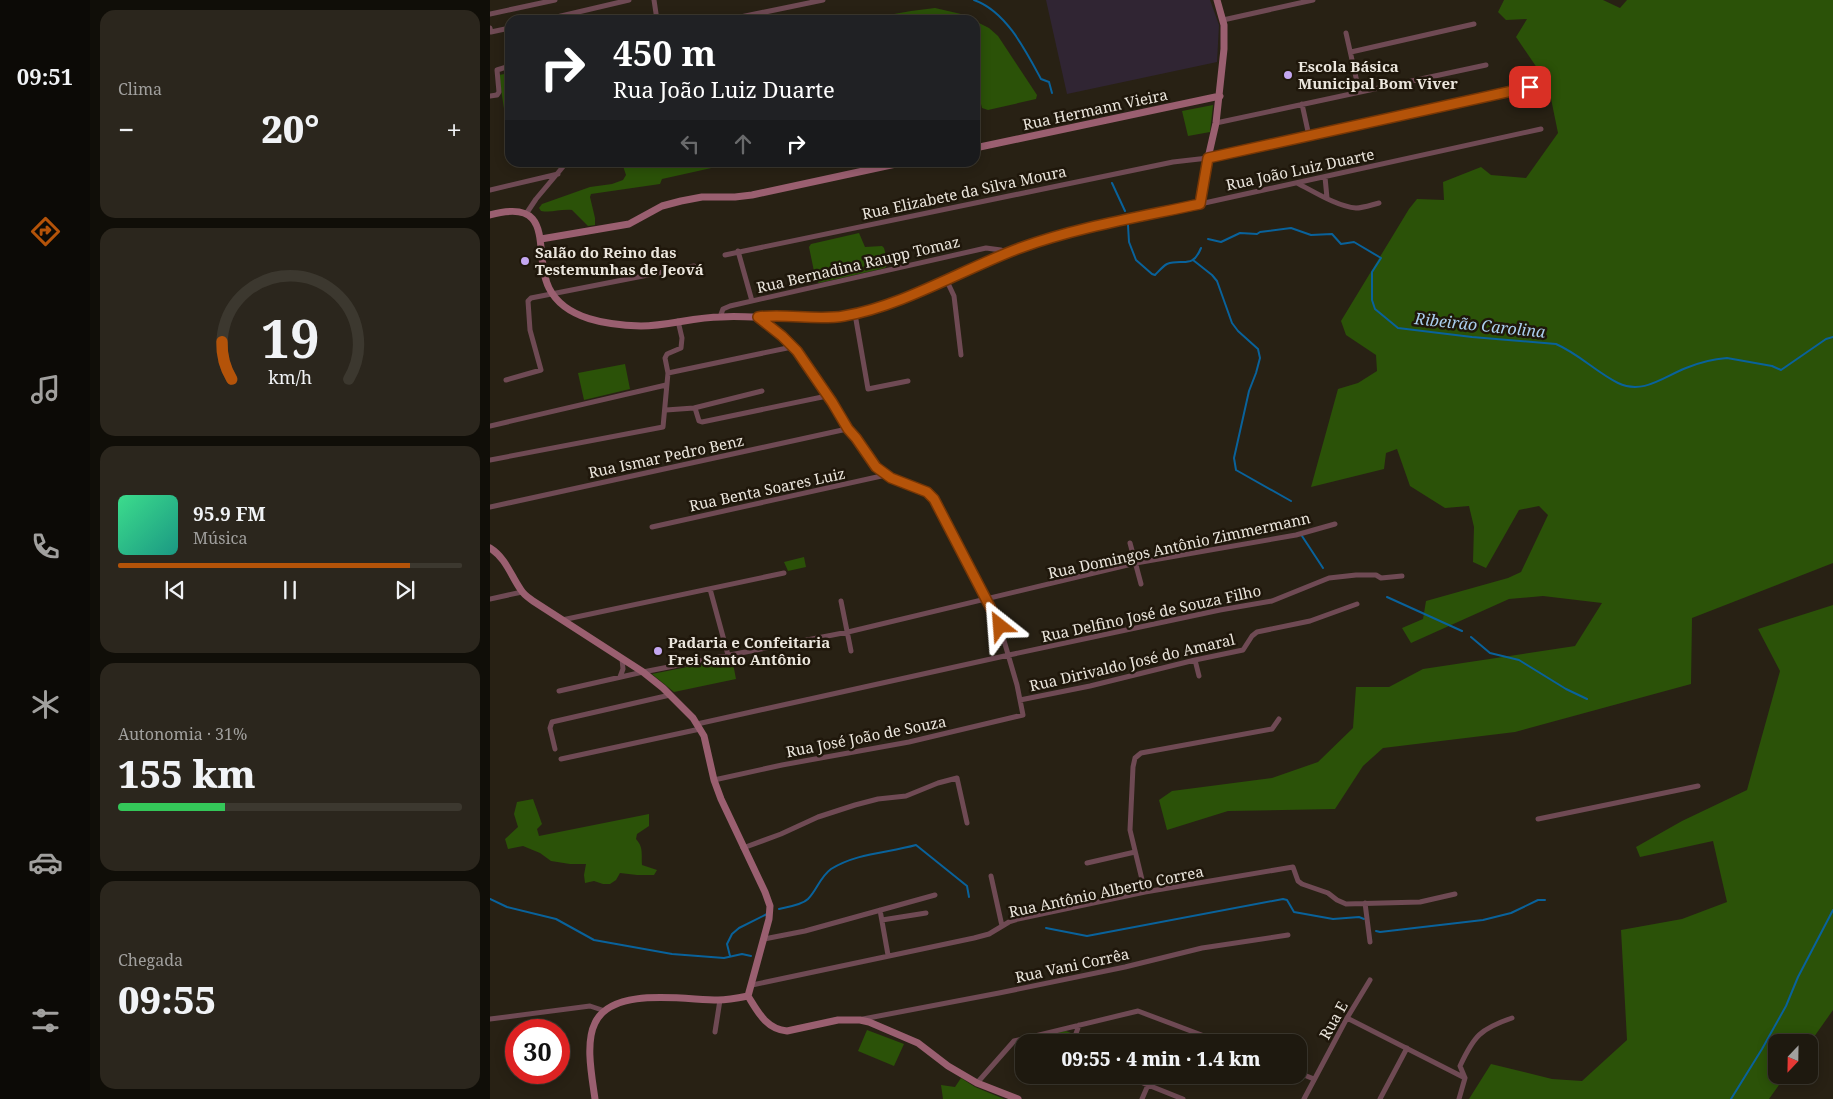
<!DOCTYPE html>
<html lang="pt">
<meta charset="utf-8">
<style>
:root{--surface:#1e190f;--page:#2b261d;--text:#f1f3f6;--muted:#a1a09e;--line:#3c382f;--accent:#b45309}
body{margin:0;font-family:"Noto Serif",serif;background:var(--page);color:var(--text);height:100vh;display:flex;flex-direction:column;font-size:19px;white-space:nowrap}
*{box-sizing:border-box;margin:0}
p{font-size:16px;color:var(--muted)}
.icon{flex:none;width:28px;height:28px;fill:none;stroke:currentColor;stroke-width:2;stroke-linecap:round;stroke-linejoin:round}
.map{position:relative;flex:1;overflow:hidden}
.sheet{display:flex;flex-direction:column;gap:10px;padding:10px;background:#100e08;width:400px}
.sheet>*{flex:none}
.hud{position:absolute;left:15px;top:15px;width:475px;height:152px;border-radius:15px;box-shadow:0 2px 12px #0003,0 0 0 1px var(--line);background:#202124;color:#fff;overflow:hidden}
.needle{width:32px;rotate:202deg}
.fabs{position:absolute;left:1278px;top:1034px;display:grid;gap:10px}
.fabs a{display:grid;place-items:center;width:50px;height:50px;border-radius:10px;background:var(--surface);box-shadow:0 2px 12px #0003,0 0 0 1px var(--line);font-size:25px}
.speed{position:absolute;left:15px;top:1019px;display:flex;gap:10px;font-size:25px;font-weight:700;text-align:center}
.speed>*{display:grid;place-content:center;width:65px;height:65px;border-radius:50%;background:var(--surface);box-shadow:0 2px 12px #0003,0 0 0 1px var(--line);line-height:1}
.speed .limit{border:8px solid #d22;background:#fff;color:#111}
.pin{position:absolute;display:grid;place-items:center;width:42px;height:42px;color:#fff;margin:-21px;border-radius:10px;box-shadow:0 2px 8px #0006}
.me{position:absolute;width:55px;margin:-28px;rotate:332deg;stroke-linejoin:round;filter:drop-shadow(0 0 4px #0008)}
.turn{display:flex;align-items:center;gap:18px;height:105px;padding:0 25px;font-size:22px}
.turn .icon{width:65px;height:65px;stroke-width:2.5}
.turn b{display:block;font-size:35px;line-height:42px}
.lanes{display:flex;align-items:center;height:48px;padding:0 25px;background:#0003;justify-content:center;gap:25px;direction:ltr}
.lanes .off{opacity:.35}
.big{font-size:38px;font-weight:800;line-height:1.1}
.sheet .card{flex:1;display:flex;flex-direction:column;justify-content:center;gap:8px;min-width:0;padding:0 18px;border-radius:15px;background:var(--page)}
.sheet .dial{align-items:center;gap:0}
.dial svg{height:130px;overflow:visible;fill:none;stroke:var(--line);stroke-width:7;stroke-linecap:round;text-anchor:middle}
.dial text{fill:var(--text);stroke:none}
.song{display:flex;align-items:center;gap:15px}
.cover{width:60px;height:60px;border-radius:8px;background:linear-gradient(135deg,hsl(150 70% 55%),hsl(170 70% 35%))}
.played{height:5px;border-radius:2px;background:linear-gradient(90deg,var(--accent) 85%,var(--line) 85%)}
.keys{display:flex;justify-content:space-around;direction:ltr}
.heat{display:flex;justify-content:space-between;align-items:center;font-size:28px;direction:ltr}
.charge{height:8px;border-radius:4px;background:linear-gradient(90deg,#34c759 31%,var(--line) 0)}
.trip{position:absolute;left:525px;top:1034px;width:292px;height:50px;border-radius:15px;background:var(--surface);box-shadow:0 2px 12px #0003,0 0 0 1px var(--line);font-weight:800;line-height:50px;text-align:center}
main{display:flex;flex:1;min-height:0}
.tabs{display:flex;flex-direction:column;width:90px;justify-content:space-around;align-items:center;background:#0c0a06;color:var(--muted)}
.tabs .icon{width:35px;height:35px}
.tabs .on{color:var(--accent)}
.tabs b{font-size:22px;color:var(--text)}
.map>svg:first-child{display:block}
</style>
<main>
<nav class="tabs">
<b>09:51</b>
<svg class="icon on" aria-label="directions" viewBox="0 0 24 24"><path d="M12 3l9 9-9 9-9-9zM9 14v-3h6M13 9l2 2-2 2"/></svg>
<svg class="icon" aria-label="music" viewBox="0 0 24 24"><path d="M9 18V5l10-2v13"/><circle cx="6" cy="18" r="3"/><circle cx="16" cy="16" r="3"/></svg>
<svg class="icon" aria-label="phone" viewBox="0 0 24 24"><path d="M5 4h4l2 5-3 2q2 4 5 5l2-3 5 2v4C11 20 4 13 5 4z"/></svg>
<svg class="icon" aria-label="climate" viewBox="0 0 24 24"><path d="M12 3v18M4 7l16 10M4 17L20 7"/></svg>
<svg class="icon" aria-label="car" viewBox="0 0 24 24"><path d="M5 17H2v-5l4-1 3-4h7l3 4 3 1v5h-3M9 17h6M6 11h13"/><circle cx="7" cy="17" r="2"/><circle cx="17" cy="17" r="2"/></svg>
<svg class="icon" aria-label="filters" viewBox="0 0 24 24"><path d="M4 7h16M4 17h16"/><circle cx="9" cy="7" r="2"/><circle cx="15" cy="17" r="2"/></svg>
</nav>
<section class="sheet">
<div class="card"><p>Clima</p>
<div class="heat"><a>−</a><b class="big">20°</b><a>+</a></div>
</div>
<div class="card dial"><svg viewBox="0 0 100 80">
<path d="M14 69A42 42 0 1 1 86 69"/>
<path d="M14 69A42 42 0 0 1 8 46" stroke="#b45309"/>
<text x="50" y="56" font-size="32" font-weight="700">19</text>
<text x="50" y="72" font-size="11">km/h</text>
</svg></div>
<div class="card">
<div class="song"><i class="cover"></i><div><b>95.9 FM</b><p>Música</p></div></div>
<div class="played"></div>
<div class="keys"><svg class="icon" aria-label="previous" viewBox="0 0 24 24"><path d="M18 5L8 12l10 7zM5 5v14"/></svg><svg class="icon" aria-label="pause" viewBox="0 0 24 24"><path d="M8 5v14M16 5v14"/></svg><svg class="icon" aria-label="next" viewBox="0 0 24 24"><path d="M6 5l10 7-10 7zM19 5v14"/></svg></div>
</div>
<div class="card"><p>Autonomia · 31%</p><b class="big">155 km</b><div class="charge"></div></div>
<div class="card"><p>Chegada</p><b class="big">09:55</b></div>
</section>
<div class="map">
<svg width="1343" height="1099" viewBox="0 0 1343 1099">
<rect width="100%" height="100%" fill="#282114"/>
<!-- commercial -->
<path fill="#302533" d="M556 0H720L729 25 727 62 577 94Z"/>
<!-- green -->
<path fill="#2b5208" d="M1014 0H1113L1130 8 1137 0H1343V563L1202 618 1201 684 1025 732 893 748 873 766 845 809 738 811 677 830 669 800 682 791 782 778 828 762 863 728 866 687H899L933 669 1085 646 1112 603 1053 596 1019 599 921 643 912 628 933 619 936 601 1018 578 1031 572 1058 515 1049 506 1029 510 996 568 983 562 984 527 979 506 955 508 920 486 907 449 896 453 894 469 821 487 848 389 868 383 887 371 886 355 856 335 851 321 919 209 927 199 954 200 953 182 991 167 1001 175 1036 178 1068 133 1058 84 1026 37 1037 19 1016 20 1008 12Z
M445 8 471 14 484 20H370L421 11Z
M485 21 499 28 508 36 547 95 546 99 498 110 492 108 485 79Z
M20 73V136H18L9 75Z
M723 105 720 132 698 136 692 111Z
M132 163H244L172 179 170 184 101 194 100 197 105 218V225L98 226 82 210C70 209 62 213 51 211L49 208 52 204 100 187 122 184 133 180 136 175Z
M369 233 375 247 392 246 394 248 398 264 395 268 329 283 326 281 319 247 321 244Z
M135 364 140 389 94 400 88 373Z
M314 557 316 567 298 571 294 562Z
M1343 605V1010L1319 1044 1286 1042V1075H1296L1279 1099H979L1001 1064 1062 1079 1092 1081 1137 1040 1131 930 1192 919 1237 902 1223 841 1150 857 1146 847 1192 821 1257 790 1290 671 1268 629Z
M242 658 246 679 184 692 162 674Z
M43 799 52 824 47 829 49 836 159 814V826L147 834 146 839C154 848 151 854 152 865L167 870 164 875H147L130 873 126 880 120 884H113L104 881 95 883 94 875 96 864H80L61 861 50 853 33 846 18 849 15 839 28 827 24 814 27 802Z
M377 1030 414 1044 404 1066 368 1051Z
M576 1031 581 1033 577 1042H565L560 1041 561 1034Z
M471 1078 485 1087 514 1099H453L451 1085 465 1087Z"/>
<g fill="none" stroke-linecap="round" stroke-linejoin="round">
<!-- stream -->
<path stroke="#09629b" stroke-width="2" d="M484 0C516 11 536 51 551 79L559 82 562 93
M622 183 635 211
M638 225 639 242 646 260 662 274 665 275C669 271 673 266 677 264 693 258 702 270 711 248
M718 239 731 242 750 233 767 234 770 232 801 228 821 235 842 234 851 244 864 242 891 258 882 272V300L885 309 908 328 982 337 1066 344C1089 354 1106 372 1128 383 1153 395 1173 377 1196 368 1208 363 1224 359 1237 358L1282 366 1291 370 1336 339 1343 337
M703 260 722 275 727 281 742 323 748 331 768 349 770 358 766 373 759 391 744 458 746 470 801 501
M812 536 833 568
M897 597 972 631
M981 637 1000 653 1029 660 1076 689 1097 699
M0 899 17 907 66 919 104 940 182 954 234 958 252 954 261 956
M289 909C297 907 312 905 318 899 327 890 330 877 341 869 367 853 397 853 426 845L477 886 479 897
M556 928 597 936 793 899 797 900 804 912 843 919 869 917 874 919
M886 931 890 932 993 920 1021 913 1048 900H1055
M240 956 237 944 242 934 249 928 277 914
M1241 1099 1272 1049 1296 1006 1308 977 1343 910"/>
<!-- street -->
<path stroke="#6f4a54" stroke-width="5" d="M164 0 167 20
M0 14 65 0
M54 20 139 0
M236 20 333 0
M733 20 823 0
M0 28 1 32 20 28
M856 33 869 91
M861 52 984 24
M0 96 7 95 9 92 7 70 20 66
M812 104 819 136
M726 123 996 65
M835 177 837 198
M807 183C823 191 848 207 866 208 873 208 881 205 889 203
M0 190 68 174
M710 204 1051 129
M36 214 46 199 77 162
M248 251 262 301
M235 255 683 162 718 158 1040 87
M456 279 464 296 471 355
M365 314 378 389 418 381
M230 317 233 309 240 306 496 248 511 250 518 253
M178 373 302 347
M16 380 51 370 40 330 38 301 41 298 204 266
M205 408 209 421 212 422 337 396
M176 410 204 408 272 391
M0 426 176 385
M0 460 173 427 178 373 175 358 177 354 191 348 192 338 188 321
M0 507 357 429
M162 527 396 475
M640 543 651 584
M220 589 238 655
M0 599 32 592
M351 601 361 651
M72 620 294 573
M705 660 709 676
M130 677 133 669 132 659
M69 691 153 672 358 632 646 563 806 535 845 524
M530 700 600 686 705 660 753 650 762 636 767 632 820 621 867 604
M207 724 519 655 730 610 782 601 839 578 866 575H886L891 578 912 576
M65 749 60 728 62 722 180 695
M71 759 210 729
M224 780 292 765 419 742 533 715 527 685 510 627 447 504 437 492 401 478 386 467 367 438 357 429 342 402 307 351 292 335 268 317
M1048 819 1208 786
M253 848 291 834 328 817 365 805 388 799 416 796 448 783 467 778 477 823
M597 863 645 852
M501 876 512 926
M655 892 640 830 643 767 645 758 651 753 782 729 789 719
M875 903 880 942
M390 910 398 955
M392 920 436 913
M274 939 315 931 445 895
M262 985 484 938 499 934 519 922 528 919 655 892 803 867 808 881 812 884 838 893 847 900 856 904 930 902 965 894
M857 1018 975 1078
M0 1019 100 1006 115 1011
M373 1019 509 993 635 967 712 948 798 935
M225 1032 230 1000
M539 1037 552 1042
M583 1042 589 1025
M809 1073 824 1079
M633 1075 693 1099
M487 1083 524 1041 648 1011 730 1042
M652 1099 658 1085
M814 1099 857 1018 880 980
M890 1099 917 1048
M969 1099 975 1078 970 1066C984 1036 990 1029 1022 1018"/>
<!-- secondary -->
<path stroke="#9a5f70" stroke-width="7" d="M485 148 730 96
M0 215C68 196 42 254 59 288 75 320 119 325 151 326 178 326 204 317 231 317 243 316 255 317 267 317 272 316 278 315 283 315 310 313 336 321 363 314 422 300 474 269 531 248 588 227 650 217 710 204L718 158 726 123 734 49V25L727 0
M51 239 139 224 172 206 191 201 212 197H245L262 195 415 162
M0 548C16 558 21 576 31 590 34 595 39 598 43 601L153 672 173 688 203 718 214 736 224 780 231 799 275 892 280 906 279 919 258 996C268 1012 276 1029 297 1031L348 1020H370L379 1022 428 1043 458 1066 487 1083 528 1099
M105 1099C102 1077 95 1043 105 1023 122 986 195 1000 228 1000 238 1000 248 998 258 996"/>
</g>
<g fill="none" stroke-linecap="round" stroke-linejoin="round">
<!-- route casing -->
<g stroke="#753606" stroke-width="12">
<path id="route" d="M510 626 444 499 437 492 401 478 386 467 366 438 358 429 342 402 307 351 292 336 268 317C296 313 326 321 354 316 413 306 473 269 530 248 588 227 650 217 710 204L718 158 1040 87"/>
</g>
<!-- route -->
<use href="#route" stroke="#b45309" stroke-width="9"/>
</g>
<!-- markers -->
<g fill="#c4a7f1" stroke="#1f170b" stroke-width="2">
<circle cx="798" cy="75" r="5"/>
<circle cx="35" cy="261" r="5"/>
<circle cx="168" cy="651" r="5"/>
</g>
<g text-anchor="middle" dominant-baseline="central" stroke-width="5" stroke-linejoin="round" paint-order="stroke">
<!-- poi labels -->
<g font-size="15" font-weight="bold" fill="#ebe6dd" stroke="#1f170b" text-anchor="start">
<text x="808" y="66">Escola Básica<tspan x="808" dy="17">Municipal Bom Viver</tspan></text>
<text x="45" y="252">Salão do Reino das<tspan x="45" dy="17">Testemunhas de Jeová</tspan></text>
<text x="178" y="642">Padaria e Confeitaria<tspan x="178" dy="17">Frei Santo Antônio</tspan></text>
</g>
<!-- street labels -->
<g font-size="15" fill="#ebe6dd" stroke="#1f170b">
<text transform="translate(605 109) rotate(-12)">Rua Hermann Vieira</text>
<text transform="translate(810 169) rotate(-12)">Rua João Luiz Duarte</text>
<text transform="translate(474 192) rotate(-12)">Rua Elizabete da Silva Moura</text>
<text transform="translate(368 264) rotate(-13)">Rua Bernadina Raupp Tomaz</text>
<text transform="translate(176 456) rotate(-12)">Rua Ismar Pedro Benz</text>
<text transform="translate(277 489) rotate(-12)">Rua Benta Soares Luiz</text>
<text transform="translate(689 545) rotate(-12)">Rua Domingos Antônio Zimmermann</text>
<text transform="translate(661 613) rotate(-12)">Rua Delfino José de Souza Filho</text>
<text transform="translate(642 662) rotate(-13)">Rua Dirivaldo José do Amaral</text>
<text transform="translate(376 736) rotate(-11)">Rua José João de Souza</text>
<text transform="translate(616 891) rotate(-12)">Rua Antônio Alberto Correa</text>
<text transform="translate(582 965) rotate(-12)">Rua Vani Corrêa</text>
<text transform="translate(843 1020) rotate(-61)">Rua E</text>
</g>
<!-- water labels -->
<g font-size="16" font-style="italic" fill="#aaceee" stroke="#1f170b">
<text transform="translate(990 325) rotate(6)">Ribeirão Carolina</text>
</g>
</g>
</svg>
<div class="fabs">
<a><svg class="needle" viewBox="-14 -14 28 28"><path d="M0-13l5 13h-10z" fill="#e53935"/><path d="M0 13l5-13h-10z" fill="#a1a09e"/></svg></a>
</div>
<div class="speed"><div class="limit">30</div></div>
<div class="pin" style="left:1040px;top:87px;background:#d93025"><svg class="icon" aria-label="arrive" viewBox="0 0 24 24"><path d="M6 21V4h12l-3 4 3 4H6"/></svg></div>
<svg class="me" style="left:510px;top:626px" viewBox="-20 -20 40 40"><path d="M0-17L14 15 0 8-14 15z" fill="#b45309" stroke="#fff" stroke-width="4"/></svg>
<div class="trip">09:55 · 4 min · 1.4 km</div>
<div class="hud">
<div class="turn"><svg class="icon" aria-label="right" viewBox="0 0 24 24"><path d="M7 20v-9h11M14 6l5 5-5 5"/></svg><div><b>450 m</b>Rua João Luiz Duarte</div></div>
<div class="lanes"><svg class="icon off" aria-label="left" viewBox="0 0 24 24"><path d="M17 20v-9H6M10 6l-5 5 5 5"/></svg><svg class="icon off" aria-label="ahead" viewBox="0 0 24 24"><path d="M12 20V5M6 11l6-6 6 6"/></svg><svg class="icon" aria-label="right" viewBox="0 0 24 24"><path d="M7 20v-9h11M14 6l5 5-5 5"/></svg></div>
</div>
</div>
</main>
